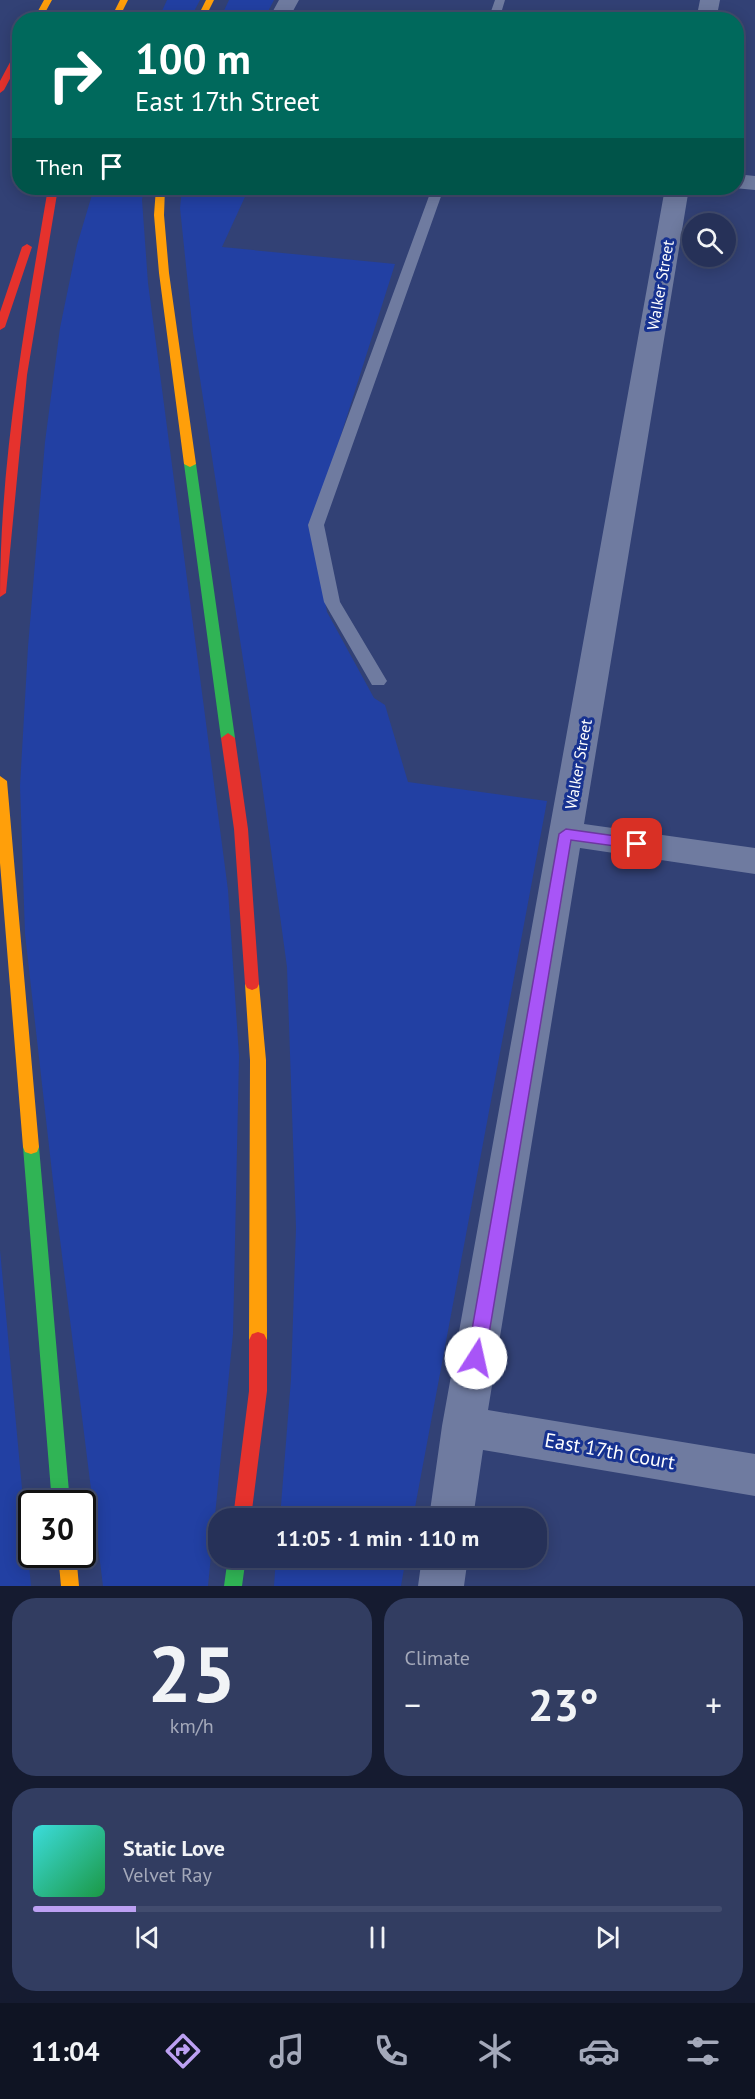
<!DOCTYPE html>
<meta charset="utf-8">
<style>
:root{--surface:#263158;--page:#323d61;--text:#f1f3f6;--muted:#a4a9ba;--line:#424c6e;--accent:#bca0f2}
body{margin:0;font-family:"PT Sans",sans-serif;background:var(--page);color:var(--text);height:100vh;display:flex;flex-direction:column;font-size:22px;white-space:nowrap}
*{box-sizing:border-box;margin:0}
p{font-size:20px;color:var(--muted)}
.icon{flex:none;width:33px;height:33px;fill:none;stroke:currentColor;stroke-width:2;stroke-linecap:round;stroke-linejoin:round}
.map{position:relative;height:1586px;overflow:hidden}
.drawer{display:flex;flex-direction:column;gap:12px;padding:12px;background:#151b30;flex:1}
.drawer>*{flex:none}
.banner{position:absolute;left:12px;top:12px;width:732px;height:183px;border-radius:24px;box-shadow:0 3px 15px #0003,0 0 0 2px var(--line);background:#00695c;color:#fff;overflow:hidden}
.buttons{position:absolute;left:682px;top:213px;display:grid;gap:12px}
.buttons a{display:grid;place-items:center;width:54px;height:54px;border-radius:50%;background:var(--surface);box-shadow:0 3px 15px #0003,0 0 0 2px var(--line);font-size:30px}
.speed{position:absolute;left:18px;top:1490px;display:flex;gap:12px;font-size:30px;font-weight:700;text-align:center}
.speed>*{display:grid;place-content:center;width:78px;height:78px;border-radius:50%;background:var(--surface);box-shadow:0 3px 15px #0003,0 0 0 2px var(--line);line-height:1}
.speed .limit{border:3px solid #111;border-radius:9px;background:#fff;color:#111}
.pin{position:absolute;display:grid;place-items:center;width:51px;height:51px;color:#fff;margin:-26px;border-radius:12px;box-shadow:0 3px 9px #0006}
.me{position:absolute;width:66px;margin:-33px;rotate:10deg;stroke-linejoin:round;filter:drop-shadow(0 0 4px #0008)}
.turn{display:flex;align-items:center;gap:21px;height:126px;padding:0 24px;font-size:27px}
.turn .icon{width:78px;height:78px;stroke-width:2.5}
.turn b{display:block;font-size:42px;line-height:51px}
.then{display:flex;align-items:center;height:57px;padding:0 24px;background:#0003;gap:12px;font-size:22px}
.big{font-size:45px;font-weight:700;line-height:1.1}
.drawer .card{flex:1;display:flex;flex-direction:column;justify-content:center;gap:9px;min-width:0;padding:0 21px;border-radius:24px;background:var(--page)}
.drawer .dial{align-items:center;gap:0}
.dial b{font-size:78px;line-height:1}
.song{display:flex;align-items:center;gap:18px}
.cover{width:72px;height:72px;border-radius:9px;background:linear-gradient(135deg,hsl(180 70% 55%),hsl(140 70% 35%))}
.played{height:6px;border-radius:3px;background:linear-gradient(90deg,var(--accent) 15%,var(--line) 15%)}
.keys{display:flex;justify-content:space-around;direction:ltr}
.heat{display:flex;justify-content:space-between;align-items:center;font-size:33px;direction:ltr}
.drawer .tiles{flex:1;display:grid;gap:12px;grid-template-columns:1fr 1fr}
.card:last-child{grid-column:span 2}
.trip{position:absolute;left:208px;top:1508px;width:339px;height:60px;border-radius:24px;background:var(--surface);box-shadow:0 3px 15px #0003,0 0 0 2px var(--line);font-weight:700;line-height:60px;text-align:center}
.dock{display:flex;height:96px;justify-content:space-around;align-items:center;background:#0f1423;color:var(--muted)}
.dock .icon{width:42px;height:42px}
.dock .current{color:var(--accent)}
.dock b{font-size:27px;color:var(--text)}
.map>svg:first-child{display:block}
</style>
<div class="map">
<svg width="755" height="1586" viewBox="0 0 755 1586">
<rect width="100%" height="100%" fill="#324175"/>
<!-- green -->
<path fill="#2240a3" d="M167 0H200L190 19 158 20Z
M229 0H274L264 19H220Z
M94 188H144L142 200 148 283 228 890 239 1056 233 1334 208 1586H103L55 1199 25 934 20 786 28 647 45 442 60 328 77 245Z
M182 188H249L222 247 395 264 312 527 327 612 374 698 385 705 408 782 547 801 413 1518H280L291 1379 296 1228 287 967 261 777 193 333 180 208Z
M0 1250 31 1586H0Z
M276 1557H406L401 1586H274Z"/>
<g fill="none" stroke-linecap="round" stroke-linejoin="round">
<!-- lane -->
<path fill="#6f7ba0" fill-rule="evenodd" d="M495 0H505L499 20H488Z
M432 188H444L324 525 340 602 387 681 384 685H372L324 602 308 525Z"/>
<!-- street -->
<path fill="#6f7ba0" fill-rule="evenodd" d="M279 0H299L288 20H268Z
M700 0H720L716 20H696Z
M736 174 755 176V190L734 188H736Z
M665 188H689L584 824 755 848V874L580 848 488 1410 755 1454V1496L483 1450 473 1518H429L442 1426Z
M422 1557H468L464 1586H418Z"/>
<!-- fast -->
<path fill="#30b455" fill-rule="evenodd" d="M190 461 196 464 235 738 228 743 221 738 184 464Z
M31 1140 37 1142 39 1147 70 1503H52L23 1147 25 1142Z
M228 1557H246L242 1586H224Z"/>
<!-- slow -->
<path fill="#ff9f0a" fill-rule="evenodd" d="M44 0H52L41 20H33Z
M120 0H128L118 20H110Z
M206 0H214L204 20H196Z
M156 188H165L164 215 169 273 196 464 190 467 184 464 159 273 154 215Z
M0 776 7 781 39 1147 37 1152 31 1154 25 1152 23 1147 0 863Z
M252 978 257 980 259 984 266 1060 267 1340 264 1346 258 1348 252 1346 249 1340 250 1060 245 984 247 980Z
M58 1554H76L79 1586H61Z"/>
<!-- jam -->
<path fill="#e5322d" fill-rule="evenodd" d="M20 49V60L4 90 0 93V81L16 51Z
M48 188H58L27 375 6 593 0 597C0 459 25 324 48 188Z
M27 244 32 247 5 327 0 330V312L22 247Z
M228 733 235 738 248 829 259 984 257 988 252 990 247 988 245 984 234 829 221 738Z
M258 1332 264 1334 267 1340V1391L251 1518H233L249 1391V1340L252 1334Z"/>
</g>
<!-- route -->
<path fill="#a855f7" stroke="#6d37a1" stroke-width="1.5" d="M566 829 637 839 644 844 637 849 571 840 485 1358 482 1363 476 1366 470 1363 467 1358 559 834Z"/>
<g text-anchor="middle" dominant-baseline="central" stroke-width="6" stroke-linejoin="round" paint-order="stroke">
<!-- street labels -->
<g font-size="16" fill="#fff" stroke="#173290">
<text transform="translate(660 285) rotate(-80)">Walker Street</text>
<text transform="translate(578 764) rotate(-80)">Walker Street</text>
</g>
<!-- near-street labels -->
<g font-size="20" fill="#fff" stroke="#173290">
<text transform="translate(610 1451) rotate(10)">East 17th Court</text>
</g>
</g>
</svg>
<div class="buttons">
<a><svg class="icon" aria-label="search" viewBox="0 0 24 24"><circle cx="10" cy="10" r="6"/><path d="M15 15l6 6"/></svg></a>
</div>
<div class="speed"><div class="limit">30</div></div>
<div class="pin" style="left:637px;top:844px;background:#d93025"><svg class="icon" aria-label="arrive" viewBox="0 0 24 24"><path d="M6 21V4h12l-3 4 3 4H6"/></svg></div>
<svg class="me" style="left:476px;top:1358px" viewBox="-20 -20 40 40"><circle r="19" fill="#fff"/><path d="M0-13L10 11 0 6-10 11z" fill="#a855f7"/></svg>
<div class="trip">11:05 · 1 min · 110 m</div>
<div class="banner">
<div class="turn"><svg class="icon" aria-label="right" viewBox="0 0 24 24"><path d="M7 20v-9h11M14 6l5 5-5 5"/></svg><div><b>100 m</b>East 17th Street</div></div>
<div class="then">Then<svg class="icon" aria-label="arrive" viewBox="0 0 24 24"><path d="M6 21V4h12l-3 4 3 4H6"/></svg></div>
</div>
</div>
<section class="drawer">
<div class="tiles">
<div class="card dial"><b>25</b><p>km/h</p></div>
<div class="card"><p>Climate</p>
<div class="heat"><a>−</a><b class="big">23°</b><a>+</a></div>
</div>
<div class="card">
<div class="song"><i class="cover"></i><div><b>Static Love</b><p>Velvet Ray</p></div></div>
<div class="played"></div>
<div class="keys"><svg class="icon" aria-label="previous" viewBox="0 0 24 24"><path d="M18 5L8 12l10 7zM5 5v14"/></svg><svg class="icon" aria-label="pause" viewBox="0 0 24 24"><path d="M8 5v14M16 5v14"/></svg><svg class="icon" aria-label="next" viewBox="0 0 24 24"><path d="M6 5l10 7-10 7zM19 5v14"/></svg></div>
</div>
</div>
</section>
<nav class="dock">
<b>11:04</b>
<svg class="icon current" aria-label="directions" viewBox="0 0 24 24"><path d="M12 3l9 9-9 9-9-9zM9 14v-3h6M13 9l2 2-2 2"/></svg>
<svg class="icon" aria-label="music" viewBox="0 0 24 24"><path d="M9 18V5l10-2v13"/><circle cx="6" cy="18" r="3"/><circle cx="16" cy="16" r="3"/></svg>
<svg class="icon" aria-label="phone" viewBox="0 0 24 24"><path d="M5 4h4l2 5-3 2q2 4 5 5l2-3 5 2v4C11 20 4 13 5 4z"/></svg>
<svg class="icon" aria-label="climate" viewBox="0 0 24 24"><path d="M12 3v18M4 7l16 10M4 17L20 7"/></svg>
<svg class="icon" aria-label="car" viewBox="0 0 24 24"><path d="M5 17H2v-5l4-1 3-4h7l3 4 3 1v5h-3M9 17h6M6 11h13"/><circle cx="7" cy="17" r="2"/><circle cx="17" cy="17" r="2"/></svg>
<svg class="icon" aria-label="filters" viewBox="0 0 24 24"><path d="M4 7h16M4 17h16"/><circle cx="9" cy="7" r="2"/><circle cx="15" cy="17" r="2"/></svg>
</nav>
